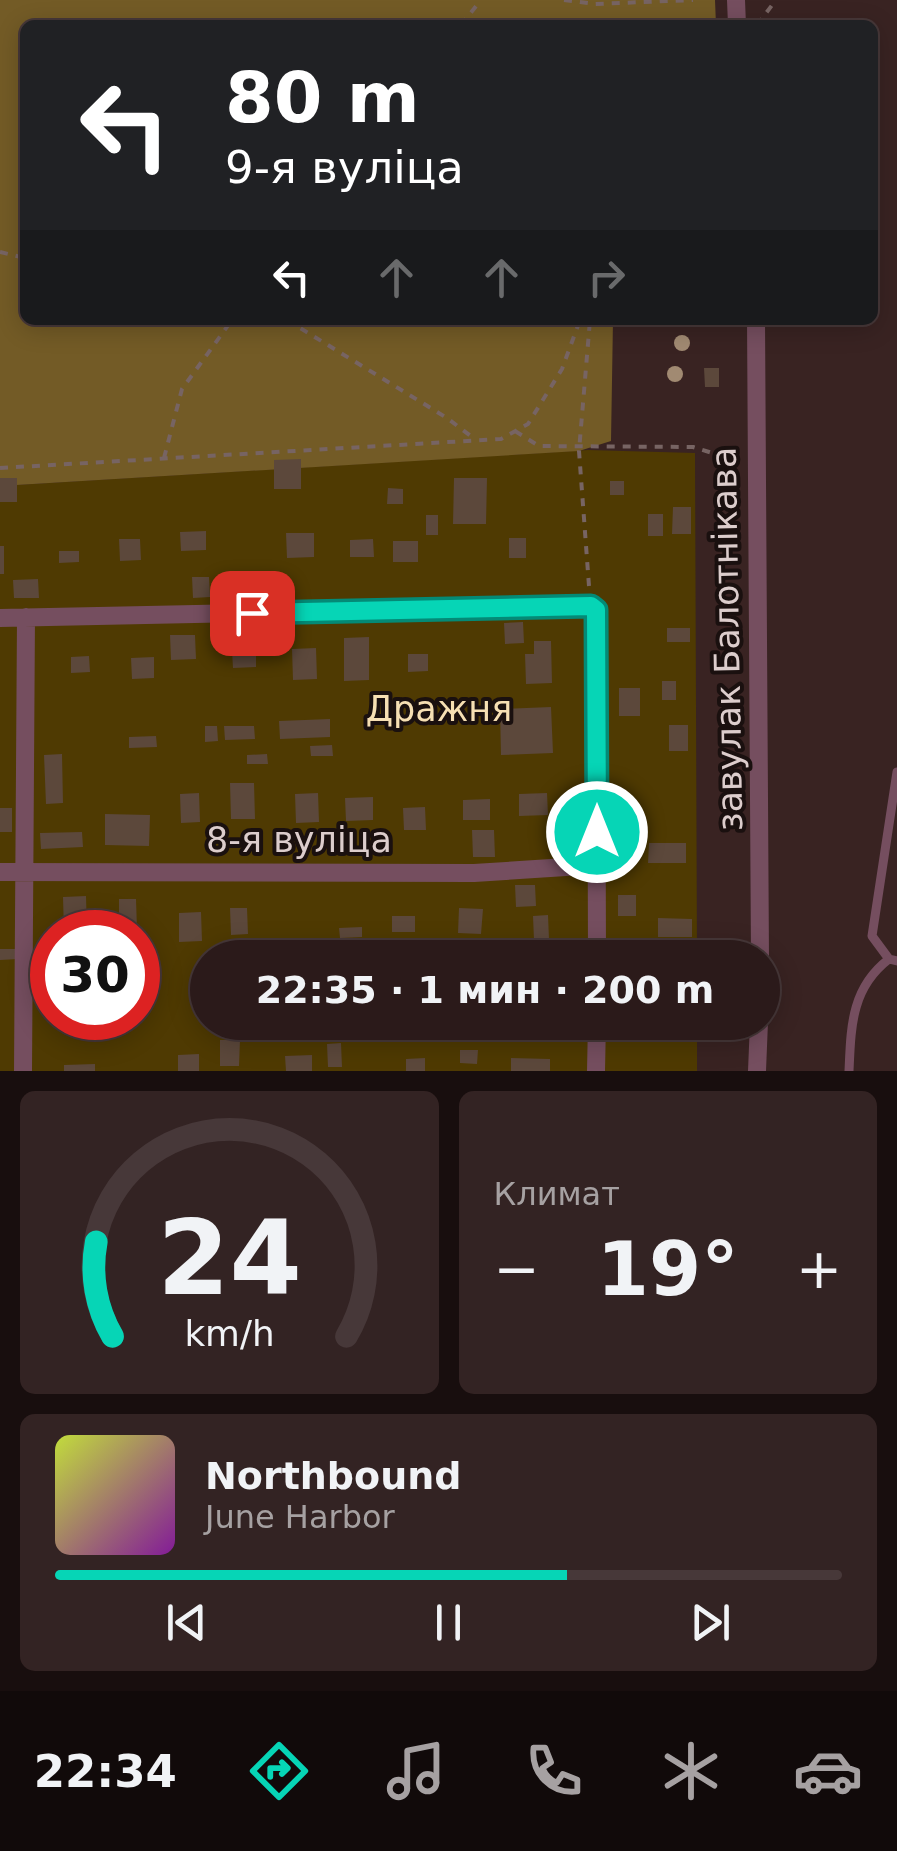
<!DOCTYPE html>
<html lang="ru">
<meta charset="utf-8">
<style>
:root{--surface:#2b1a1a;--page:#332323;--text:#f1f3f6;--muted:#a6a1a2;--line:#473839;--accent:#06d5b6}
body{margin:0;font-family:"DejaVu Sans",sans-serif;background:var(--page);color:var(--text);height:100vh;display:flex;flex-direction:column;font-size:38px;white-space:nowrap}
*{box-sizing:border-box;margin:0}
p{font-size:32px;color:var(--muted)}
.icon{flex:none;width:55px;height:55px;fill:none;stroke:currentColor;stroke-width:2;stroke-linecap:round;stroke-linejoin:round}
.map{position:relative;height:1071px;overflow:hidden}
.drawer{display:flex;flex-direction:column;gap:20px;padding:20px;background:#180e0e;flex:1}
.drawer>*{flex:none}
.banner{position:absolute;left:20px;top:20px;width:858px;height:305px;border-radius:15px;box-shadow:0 5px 25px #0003,0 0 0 2px var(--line);background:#202124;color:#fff;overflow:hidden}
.speed{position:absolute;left:30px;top:910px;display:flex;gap:20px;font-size:50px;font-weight:700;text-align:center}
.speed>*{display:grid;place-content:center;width:130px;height:130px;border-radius:50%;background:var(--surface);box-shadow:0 5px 25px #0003,0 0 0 2px var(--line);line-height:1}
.speed .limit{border:15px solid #d22;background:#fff;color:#111}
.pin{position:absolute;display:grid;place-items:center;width:85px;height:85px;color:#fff;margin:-42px;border-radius:20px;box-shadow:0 5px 15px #0006}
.me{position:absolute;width:110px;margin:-55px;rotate:0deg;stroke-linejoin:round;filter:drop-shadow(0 0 8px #0008)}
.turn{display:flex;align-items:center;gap:35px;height:210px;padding:0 40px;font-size:45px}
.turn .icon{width:130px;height:130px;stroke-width:2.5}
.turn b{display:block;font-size:70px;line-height:85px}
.lanes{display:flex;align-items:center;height:95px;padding:0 40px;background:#0003;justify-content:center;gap:50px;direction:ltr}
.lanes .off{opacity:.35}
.big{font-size:75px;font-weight:800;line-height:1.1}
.drawer .tile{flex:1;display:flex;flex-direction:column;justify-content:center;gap:15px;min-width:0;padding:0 35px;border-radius:15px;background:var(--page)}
.drawer .dial{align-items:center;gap:0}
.dial svg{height:260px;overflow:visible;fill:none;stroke:var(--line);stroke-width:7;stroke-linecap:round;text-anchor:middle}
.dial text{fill:var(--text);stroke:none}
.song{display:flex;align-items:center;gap:30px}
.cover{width:120px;height:120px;border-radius:15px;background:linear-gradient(135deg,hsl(70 70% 55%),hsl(290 70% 35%))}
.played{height:10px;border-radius:5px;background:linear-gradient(90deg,var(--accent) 65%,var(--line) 65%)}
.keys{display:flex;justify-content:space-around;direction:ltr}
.heat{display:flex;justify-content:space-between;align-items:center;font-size:55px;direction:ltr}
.drawer .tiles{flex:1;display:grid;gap:20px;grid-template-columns:1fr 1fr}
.tile:last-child{grid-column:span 2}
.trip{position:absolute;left:190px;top:940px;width:590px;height:100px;border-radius:50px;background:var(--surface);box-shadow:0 5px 25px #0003,0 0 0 2px var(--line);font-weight:800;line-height:100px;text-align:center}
.tab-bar{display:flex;height:160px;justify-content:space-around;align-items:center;background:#110a0a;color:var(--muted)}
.tab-bar .icon{width:70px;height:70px}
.tab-bar .current{color:var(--accent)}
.tab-bar b{font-size:45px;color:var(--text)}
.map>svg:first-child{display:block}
</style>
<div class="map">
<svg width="897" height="1071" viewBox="0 0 897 1071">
<rect width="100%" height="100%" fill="#392322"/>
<!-- green -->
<path fill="#4f3a02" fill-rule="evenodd" d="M588 450 695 453 697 957 208 958V1022L697 1023V1071H0V486ZM52 932H138V1018H52Z"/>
<!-- forest -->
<path fill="#735b26" d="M0 0H715L716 25H25V320H613L611 441 579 451 0 486Z"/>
<!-- building -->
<path fill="#5c483b" d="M704 368H719V387H705Z
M301 459V489H274V460Z
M0 478H17V502H0Z
M454 478H487L486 524H453Z
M610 481H624V495H610Z
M388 488 403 489V504H387Z
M673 507H691V534H672Z
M648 514H663V536H648Z
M426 515H438V535H426Z
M206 531V550L181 551 180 532Z
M286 533H314V557L287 558Z
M509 538H526V558H509Z
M119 539H140L141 560 120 561Z
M373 539 374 557H350V540Z
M393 541H418V562H393Z
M0 546H4V574H0Z
M59 551H79V562L59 563Z
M192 577H209L210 597 193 598Z
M38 579 39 598H14L13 580Z
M288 619 289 640 273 641 272 620Z
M523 622 524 643 505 644 504 623Z
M667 628H690V642H667Z
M170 635H195L196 659 171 660Z
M369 637V680L344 681V638Z
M534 641H551L552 683 526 684 525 654H534Z
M316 648 317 679 293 680 292 649Z
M232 651H256V667L233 668Z
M408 654H428V671L408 672Z
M89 656 90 672 71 673V657Z
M154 657V678L132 679 131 658Z
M662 681H676V700H662Z
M619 688H640V716H619Z
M551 707 553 753 501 755 500 709Z
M330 719V737L280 739 279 721Z
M669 725H688V751H669Z
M205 726H217L218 741 205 742Z
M224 726H254L255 739 225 740Z
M156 736 157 747 129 748V737Z
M332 745 333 756H311L310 746Z
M62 754 63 803 46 804 44 755Z
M267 754 268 764H247V755Z
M230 783H254L255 819H231Z
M199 793 200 822 181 823 180 794Z
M318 793 319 822 296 823 295 794Z
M547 793 548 815 519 816V794Z
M373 797V820L346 821 345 798Z
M490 799V820H463V800Z
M425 807 426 830H404L403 808Z
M0 808H12V832H0Z
M105 814 150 815 149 846 105 845Z
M472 830H494L495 857H473Z
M82 832 83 847 41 849 40 833Z
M649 843H686V863H648Z
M515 885H535L536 906 516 907Z
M618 895H636V916H618Z
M86 896 87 932H64L63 897Z
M119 899H136L137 929 119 930Z
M230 908H247L248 934 231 935Z
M459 908 483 909 481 934 458 933Z
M201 912 202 941 179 942V913Z
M548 915 549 939 534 940 533 916Z
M392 916H415V932H392Z
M658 918 692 919V937H658Z
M362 927V937L340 938 339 928Z
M0 949H18V959L0 960Z
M629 1022H655V1033H629Z
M220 1040H240L239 1066H220Z
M341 1043 342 1067H328L327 1044Z
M460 1050H478L477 1064 460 1063Z
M199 1054V1071H178V1055Z
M312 1055V1071H286L285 1056Z
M425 1058V1071H406V1059Z
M511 1058 550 1059V1071H511Z
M95 1064V1071H64V1065Z"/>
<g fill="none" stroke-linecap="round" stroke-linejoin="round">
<!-- path -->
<path stroke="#776463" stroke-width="4" stroke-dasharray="8 8" stroke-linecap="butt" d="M564 0 595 4 693 0
M461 25 481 0
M757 25 776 0
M0 252 25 258
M287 320 447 418 476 440
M515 431 539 446 693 447 738 461
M164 458 182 389 232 320
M0 468 501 439 528 424 562 369 580 320
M589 586 579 451 590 320"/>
<!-- service -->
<path stroke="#754e5f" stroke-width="9" d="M897 772 872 936 889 959 897 961
M849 1071C851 1027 851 988 889 959"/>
<!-- minor -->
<path stroke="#754e5f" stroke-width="18" d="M736 0 737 25
M756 320 760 958
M0 618 591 606 596 610 597 958
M0 872 474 873 597 865
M23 1071 26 617
M596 1071 597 1022
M757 1071 759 1022"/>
</g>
<!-- trees -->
<g fill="#a18a72">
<circle cx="682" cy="343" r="8"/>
<circle cx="675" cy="374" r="8"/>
</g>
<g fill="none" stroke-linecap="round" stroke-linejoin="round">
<!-- route casing -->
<g stroke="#048a76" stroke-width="25">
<path id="route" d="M252 613 591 606 596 610 597 832"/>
</g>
<!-- route -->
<use href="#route" stroke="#06d5b6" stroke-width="18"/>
</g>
<g text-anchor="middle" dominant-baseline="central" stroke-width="8" stroke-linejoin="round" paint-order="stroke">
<!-- street labels -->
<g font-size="35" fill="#dccdcc" stroke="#1a100f">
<text transform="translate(727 639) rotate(-91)">завулак Балотнікава</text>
<text x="299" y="840">8-я вуліца</text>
</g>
<!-- park labels -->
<g font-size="35" fill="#f6dfb3" stroke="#1a100f">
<text x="439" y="709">Дражня</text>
</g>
</g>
</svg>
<div class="speed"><div class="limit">30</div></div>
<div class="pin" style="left:252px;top:613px;background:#d93025"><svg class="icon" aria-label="arrive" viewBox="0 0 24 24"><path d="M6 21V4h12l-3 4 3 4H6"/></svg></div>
<svg class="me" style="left:597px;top:832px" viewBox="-20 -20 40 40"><circle r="17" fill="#06d5b6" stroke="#fff" stroke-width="3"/><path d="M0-11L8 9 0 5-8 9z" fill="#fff"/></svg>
<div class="trip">22:35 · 1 мин · 200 m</div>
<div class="banner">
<div class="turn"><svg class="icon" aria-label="left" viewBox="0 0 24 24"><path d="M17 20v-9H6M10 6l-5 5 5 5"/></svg><div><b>80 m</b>9-я вуліца</div></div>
<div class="lanes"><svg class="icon" aria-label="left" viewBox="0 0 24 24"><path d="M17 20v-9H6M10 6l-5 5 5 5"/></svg><svg class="icon off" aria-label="ahead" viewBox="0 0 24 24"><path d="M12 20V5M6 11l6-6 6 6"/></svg><svg class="icon off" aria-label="ahead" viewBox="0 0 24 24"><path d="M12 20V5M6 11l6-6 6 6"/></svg><svg class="icon off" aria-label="right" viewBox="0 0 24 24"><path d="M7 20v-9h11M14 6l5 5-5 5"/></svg></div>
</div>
</div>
<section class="drawer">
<div class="tiles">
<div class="tile dial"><svg viewBox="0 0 100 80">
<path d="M14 69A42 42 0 1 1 86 69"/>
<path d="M14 69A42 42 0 0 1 9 40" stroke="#06d5b6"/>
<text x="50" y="56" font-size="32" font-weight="700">24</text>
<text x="50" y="72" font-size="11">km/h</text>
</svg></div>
<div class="tile"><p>Климат</p>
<div class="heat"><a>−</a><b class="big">19°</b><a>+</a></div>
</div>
<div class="tile">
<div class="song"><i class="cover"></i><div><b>Northbound</b><p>June Harbor</p></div></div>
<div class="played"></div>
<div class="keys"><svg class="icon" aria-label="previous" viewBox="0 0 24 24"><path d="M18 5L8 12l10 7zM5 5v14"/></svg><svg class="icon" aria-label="pause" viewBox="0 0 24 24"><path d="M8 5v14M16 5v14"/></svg><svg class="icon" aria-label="next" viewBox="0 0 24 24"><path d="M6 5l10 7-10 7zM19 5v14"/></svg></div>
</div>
</div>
</section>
<nav class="tab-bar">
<b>22:34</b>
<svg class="icon current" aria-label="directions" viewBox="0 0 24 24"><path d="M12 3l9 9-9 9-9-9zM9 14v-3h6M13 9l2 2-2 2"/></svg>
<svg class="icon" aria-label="music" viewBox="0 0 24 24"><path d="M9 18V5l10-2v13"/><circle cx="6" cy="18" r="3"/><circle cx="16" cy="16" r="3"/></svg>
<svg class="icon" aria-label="phone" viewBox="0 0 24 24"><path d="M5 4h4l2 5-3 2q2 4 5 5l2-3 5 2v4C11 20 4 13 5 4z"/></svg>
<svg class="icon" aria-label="climate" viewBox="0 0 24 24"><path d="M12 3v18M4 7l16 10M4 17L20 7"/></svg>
<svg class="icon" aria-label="car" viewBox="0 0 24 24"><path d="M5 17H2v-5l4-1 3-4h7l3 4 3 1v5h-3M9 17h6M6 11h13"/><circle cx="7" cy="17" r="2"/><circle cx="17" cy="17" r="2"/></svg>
</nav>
